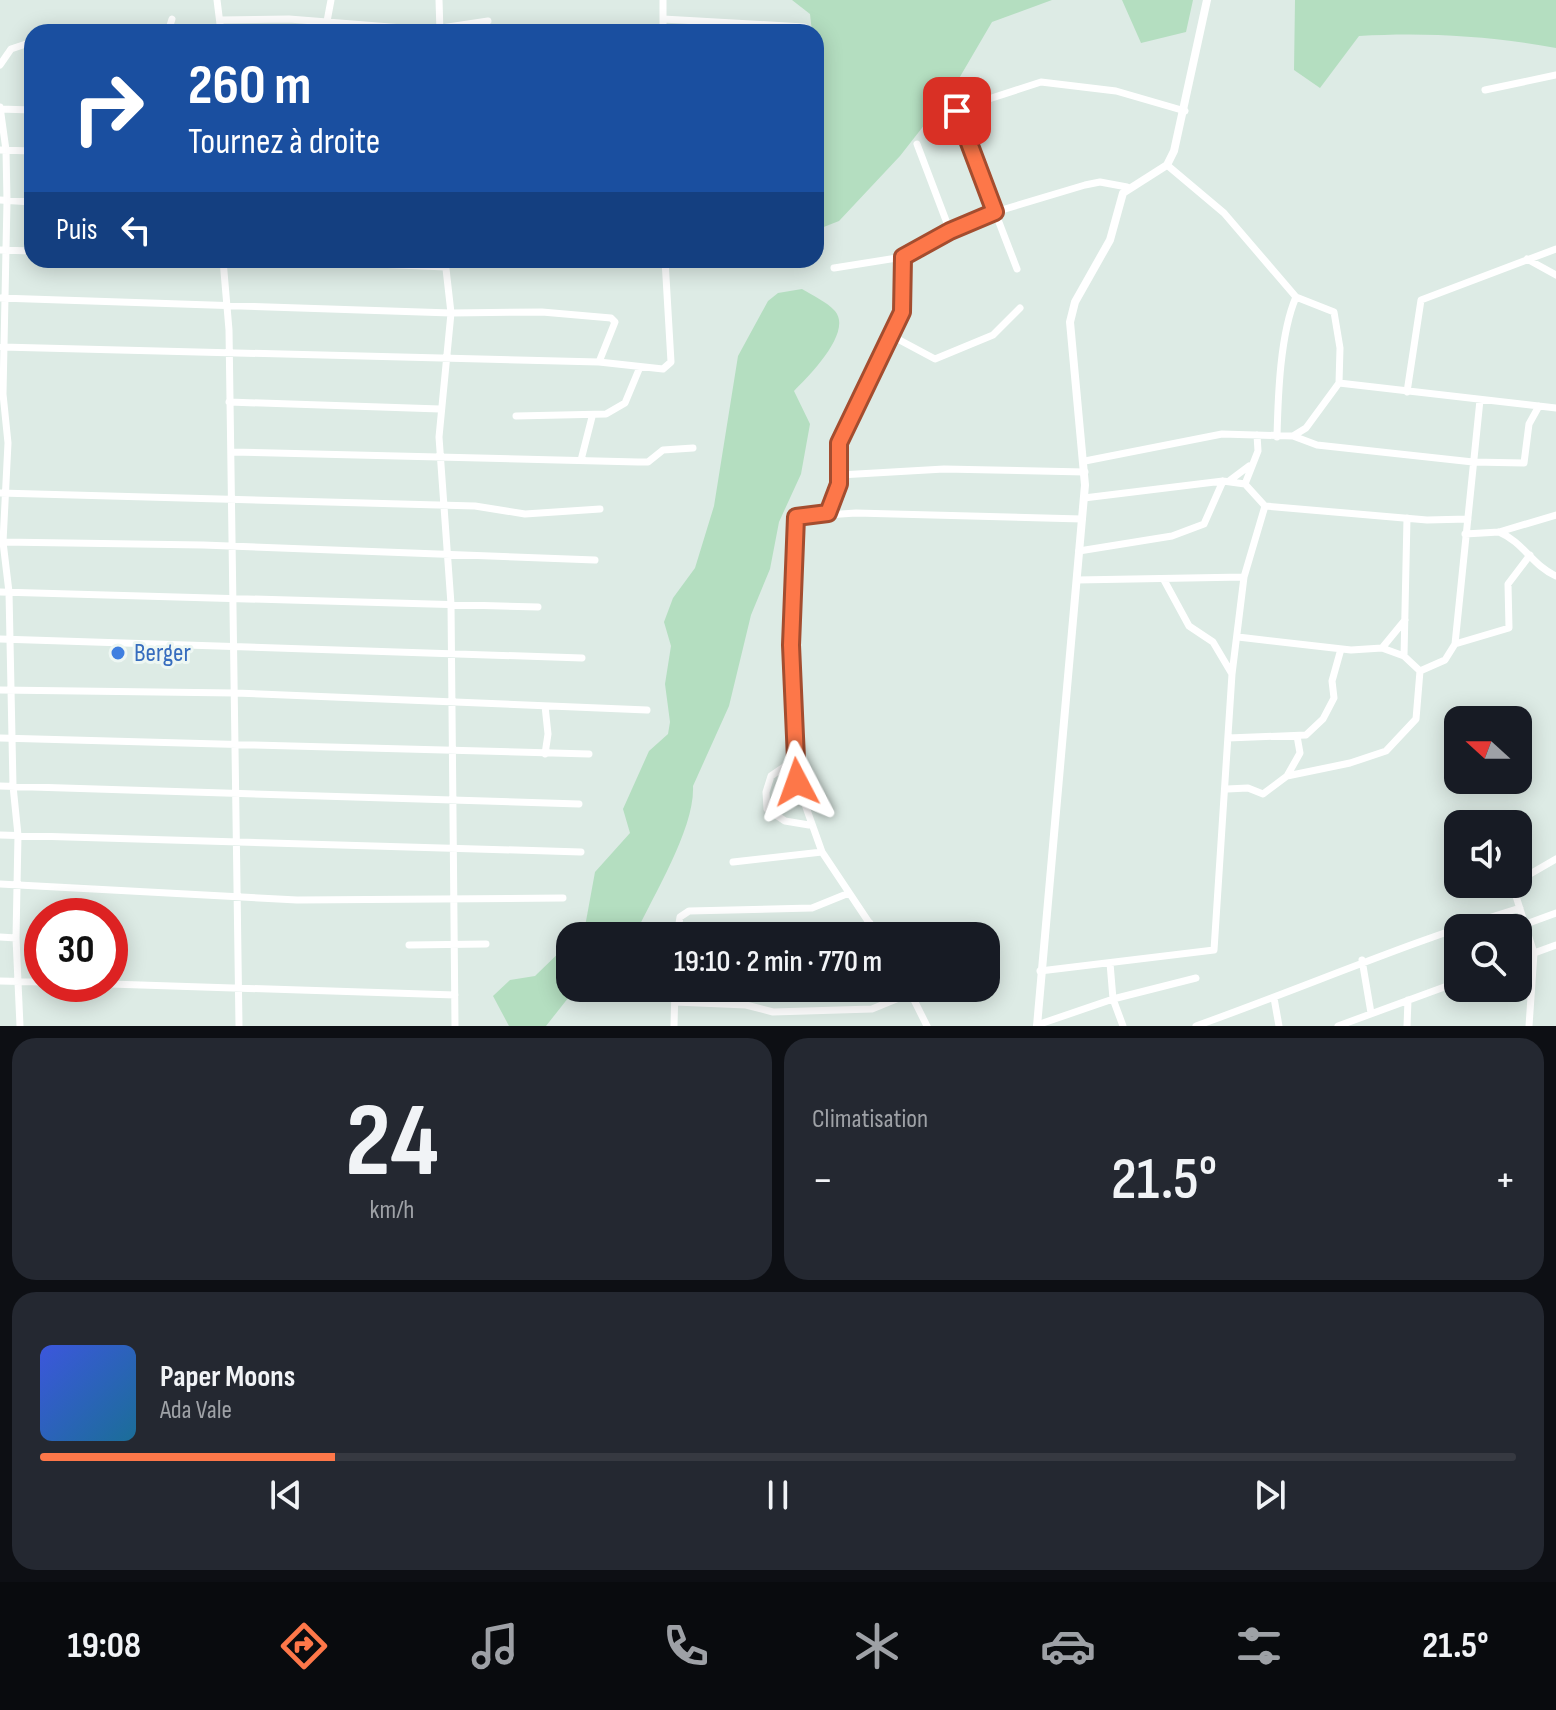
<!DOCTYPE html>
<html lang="fr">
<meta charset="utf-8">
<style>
:root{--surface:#171b24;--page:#242831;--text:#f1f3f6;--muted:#9ea1a6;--line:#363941;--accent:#fd7749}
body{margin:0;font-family:"Sofia Sans Condensed",sans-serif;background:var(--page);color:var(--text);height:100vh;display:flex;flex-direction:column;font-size:30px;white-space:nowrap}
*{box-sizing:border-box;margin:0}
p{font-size:26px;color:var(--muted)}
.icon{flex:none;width:44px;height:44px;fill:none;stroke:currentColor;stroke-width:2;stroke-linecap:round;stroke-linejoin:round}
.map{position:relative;height:1026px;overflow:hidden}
.side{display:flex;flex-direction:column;gap:12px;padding:12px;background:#0d0f14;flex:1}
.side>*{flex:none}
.hud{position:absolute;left:24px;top:24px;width:800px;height:244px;border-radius:24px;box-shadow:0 4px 20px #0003;background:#1a4fa0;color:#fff;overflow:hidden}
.needle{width:52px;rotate:291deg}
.tools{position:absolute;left:1444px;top:706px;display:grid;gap:16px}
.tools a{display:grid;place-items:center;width:88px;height:88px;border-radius:16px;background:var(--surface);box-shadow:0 4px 20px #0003;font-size:40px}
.speed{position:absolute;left:24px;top:898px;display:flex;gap:16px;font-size:40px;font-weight:700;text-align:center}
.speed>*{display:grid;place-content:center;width:104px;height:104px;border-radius:50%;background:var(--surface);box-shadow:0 4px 20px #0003;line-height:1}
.speed .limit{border:12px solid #d22;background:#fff;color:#111}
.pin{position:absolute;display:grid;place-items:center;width:68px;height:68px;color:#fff;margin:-34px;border-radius:16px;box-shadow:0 4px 12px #0006}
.me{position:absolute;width:88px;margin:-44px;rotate:356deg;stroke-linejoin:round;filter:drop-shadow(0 0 6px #0008)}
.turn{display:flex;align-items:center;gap:28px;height:168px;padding:0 32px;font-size:36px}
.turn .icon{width:104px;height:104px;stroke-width:2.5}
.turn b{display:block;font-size:56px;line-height:68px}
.then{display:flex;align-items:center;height:76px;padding:0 32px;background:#0003;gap:16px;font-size:30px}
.big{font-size:60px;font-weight:600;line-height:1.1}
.side .tile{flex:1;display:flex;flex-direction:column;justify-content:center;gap:12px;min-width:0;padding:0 28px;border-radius:24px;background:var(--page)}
.side .dial{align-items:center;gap:0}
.dial b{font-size:104px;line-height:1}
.song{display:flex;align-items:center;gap:24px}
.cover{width:96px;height:96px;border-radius:12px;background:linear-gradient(135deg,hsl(230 70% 55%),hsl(200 70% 35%))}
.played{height:8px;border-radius:4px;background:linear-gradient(90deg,var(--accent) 20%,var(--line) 20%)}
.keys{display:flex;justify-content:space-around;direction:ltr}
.heat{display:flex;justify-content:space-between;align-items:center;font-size:44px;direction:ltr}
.side .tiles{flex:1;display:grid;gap:12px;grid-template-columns:1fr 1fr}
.tile:last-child{grid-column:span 2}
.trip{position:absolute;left:556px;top:922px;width:444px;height:80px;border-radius:24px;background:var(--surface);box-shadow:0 4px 20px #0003;font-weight:600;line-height:80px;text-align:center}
.menu{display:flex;height:128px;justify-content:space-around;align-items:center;background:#090b0e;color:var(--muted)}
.menu .icon{width:56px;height:56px}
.menu .active{color:var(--accent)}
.menu b{font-size:36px;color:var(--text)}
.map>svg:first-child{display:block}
</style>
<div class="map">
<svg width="1556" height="1026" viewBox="0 0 1556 1026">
<rect width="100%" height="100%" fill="#ddebe5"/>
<!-- green -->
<path fill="#b4dec0" d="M792 0H1052L992 22 954 87 900 156 839 221 816 230V32H812L810 14Z
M1122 0H1193L1186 32 1141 43Z
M1295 0H1556V48C1490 36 1426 32 1359 36L1320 88 1294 70Z
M802 289C812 295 827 302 835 311 853 332 809 376 794 391L810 424 801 474 779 522 770 569 751 615 729 706 693 786C695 828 654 894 636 933L634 936H578L584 932 595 872 630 833 623 809 649 751 668 734 670 722 665 684 671 646 664 622 673 598 695 568 714 506 738 356 768 301 778 293Z
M570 942V988H576L546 1026H509L493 996 510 980 535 976Z"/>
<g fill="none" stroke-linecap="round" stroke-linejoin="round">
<!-- minor -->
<path stroke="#fff" stroke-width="7" d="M217 0 221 32
M439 0 440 32
M663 19 804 27
M221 20 289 19 428 30 488 21
M168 32 172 19
M325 32 331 0
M663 32V0
M0 65 11 49 32 42
M1485 90 1556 75
M0 107 6 150 7 201 3 394 8 443 3 542 9 592 13 786 18 835 16 938 20 1026
M0 109 32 110
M917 144 950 231
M0 150 32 151
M0 200 32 202
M0 250 32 251
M903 257 902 312 839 443 840 475 944 469 1085 472
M1527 259 1556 275
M223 260 229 330 239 1026
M281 260 446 267
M445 260 451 313 439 437 451 604 455 1026
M834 268 903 257 950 231 995 212 1085 185 1100 182 1127 187
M1017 269 957 113 958 109 1041 82 1116 91 1185 111
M0 298 451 313 542 312 611 318 615 322 599 362
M892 336 935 359 993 335 1020 308
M2 347 599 362 663 369 671 362 665 260
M1339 383 1556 408
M1407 392 1421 300 1556 249
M1480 400 1455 644 1509 628 1508 584 1530 555
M229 402 440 409
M516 416 606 414 625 403 640 367
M1293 436 1317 445 1473 462 1524 463 1529 424 1539 406
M1277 437C1278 396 1280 334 1296 297
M231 452 638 462H648L663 450 693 448
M581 460 592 417
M1085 461 1222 434 1293 436 1306 428 1339 383 1340 348 1334 312 1296 297 1224 213 1167 165
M1229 481 1249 466
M0 493 475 506 525 514 600 509
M1084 498 1223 481 1245 484
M1265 506 1427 520 1468 519
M828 513 840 475
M1499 532C1523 542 1533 566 1556 576
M1465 534 1499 532 1556 515
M2 542 203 545 595 560
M1079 551 1172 536 1204 524 1223 481
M1077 580 1244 577
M0 592 538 607
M0 639 582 658
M1382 648 1405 620
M1404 656 1407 518
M1420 671 1445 660 1455 644
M1232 674 1244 577 1265 506 1245 484 1258 451 1257 435
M0 690 235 693 647 710
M545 706 548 734 545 754
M0 738 589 754
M1228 738 1306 735 1323 719 1334 698 1332 681 1341 649
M797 758 771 776 766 792 767 809 785 821 809 825
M1287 776 1300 753 1297 736
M0 786 579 804
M1227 789 1248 788 1263 794 1287 776 1350 763 1386 751 1416 719 1420 671 1404 656 1382 648 1351 650 1238 637
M0 835 581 852
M733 862 822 852
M1518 881 1556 859
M0 884 297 900 563 898
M1516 884 1514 890 1534 953 1529 1026
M1526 924 1556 913
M677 936 680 917 689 911 812 908 849 893
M844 936 870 923
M878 936 822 852 797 782 791 645 796 517 856 513 1082 519
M0 937 16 938
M409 945 486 944
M1518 959 1556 945
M1362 960 1371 1013
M1110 963 1113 999 1123 1026
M1040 971 1214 950 1232 674 1213 642 1189 626 1164 580
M0 981 42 982
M110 984 455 995
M908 988 927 1026
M608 997H675
M1274 998 1279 1026
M675 1002 746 1005 773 1012 872 1009 911 993
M1037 1025 1113 999 1196 978
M674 1026 675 988
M1196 1026C1305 987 1409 942 1520 908
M1338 1026 1458 982
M1407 1026 1408 1000"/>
<!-- tertiary -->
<path stroke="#fff" stroke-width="8" d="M1037 1026 1085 485 1070 322 1075 302 1110 240 1123 193 1167 165 1174 151 1207 0"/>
</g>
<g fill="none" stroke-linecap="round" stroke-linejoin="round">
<!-- route casing -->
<g stroke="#a44d2f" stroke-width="20">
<path id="route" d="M797 782 791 645 796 517 828 513 839 484V443L902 312 903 257 950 231 995 212 957 111"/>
</g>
<!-- route -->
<use href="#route" stroke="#fd7749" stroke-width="14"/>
</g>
<!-- markers -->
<circle fill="#3f7fe0" stroke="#eef7f3" stroke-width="3" cx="118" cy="653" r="8"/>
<g text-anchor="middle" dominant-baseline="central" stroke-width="6" stroke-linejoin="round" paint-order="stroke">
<!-- shop labels -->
<g font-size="26" fill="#366cbe" stroke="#eef7f3" text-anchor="start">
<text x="134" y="653">Berger</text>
</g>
</g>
</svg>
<div class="tools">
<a><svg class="needle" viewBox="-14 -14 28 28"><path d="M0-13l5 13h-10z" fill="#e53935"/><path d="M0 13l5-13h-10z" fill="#9ea1a6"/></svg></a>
<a><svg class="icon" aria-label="sound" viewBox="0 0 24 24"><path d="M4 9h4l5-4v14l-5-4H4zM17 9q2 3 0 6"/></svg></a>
<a><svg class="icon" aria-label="search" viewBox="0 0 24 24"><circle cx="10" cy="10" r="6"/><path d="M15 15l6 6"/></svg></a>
</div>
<div class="speed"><div class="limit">30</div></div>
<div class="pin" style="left:957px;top:111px;background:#d93025"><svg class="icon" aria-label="arrive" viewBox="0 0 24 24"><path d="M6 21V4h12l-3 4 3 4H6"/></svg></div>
<svg class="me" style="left:797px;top:782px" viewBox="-20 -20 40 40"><path d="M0-17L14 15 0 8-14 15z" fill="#fd7749" stroke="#fff" stroke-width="4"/></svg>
<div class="trip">19:10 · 2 min · 770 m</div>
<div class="hud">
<div class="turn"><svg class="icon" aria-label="right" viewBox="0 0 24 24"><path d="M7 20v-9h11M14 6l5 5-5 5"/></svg><div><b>260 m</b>Tournez à droite</div></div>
<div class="then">Puis<svg class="icon" aria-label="left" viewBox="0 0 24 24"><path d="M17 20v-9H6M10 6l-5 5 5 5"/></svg></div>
</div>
</div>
<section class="side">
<div class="tiles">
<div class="tile dial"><b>24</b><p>km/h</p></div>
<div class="tile"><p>Climatisation</p>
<div class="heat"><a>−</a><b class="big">21.5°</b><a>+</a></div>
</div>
<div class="tile">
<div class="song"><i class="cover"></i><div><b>Paper Moons</b><p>Ada Vale</p></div></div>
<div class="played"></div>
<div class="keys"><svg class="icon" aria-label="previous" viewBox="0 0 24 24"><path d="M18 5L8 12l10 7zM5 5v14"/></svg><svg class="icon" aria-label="pause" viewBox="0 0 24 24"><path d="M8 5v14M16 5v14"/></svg><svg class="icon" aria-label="next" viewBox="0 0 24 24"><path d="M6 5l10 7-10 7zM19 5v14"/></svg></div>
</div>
</div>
</section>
<nav class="menu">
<b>19:08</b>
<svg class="icon active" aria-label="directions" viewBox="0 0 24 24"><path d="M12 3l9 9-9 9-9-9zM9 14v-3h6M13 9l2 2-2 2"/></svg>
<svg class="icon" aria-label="music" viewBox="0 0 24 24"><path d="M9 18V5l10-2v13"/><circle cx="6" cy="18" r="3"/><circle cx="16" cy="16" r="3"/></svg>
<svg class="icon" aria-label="phone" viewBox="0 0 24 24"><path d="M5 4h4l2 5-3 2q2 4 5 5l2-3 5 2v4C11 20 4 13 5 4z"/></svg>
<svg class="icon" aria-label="climate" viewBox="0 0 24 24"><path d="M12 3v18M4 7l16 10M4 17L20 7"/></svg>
<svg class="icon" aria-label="car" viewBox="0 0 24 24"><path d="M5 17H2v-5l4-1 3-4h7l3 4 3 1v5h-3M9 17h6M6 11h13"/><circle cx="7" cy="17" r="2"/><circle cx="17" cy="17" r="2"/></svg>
<svg class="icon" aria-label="filters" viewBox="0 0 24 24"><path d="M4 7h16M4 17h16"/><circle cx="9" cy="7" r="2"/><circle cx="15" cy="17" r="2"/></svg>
<b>21.5°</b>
</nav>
